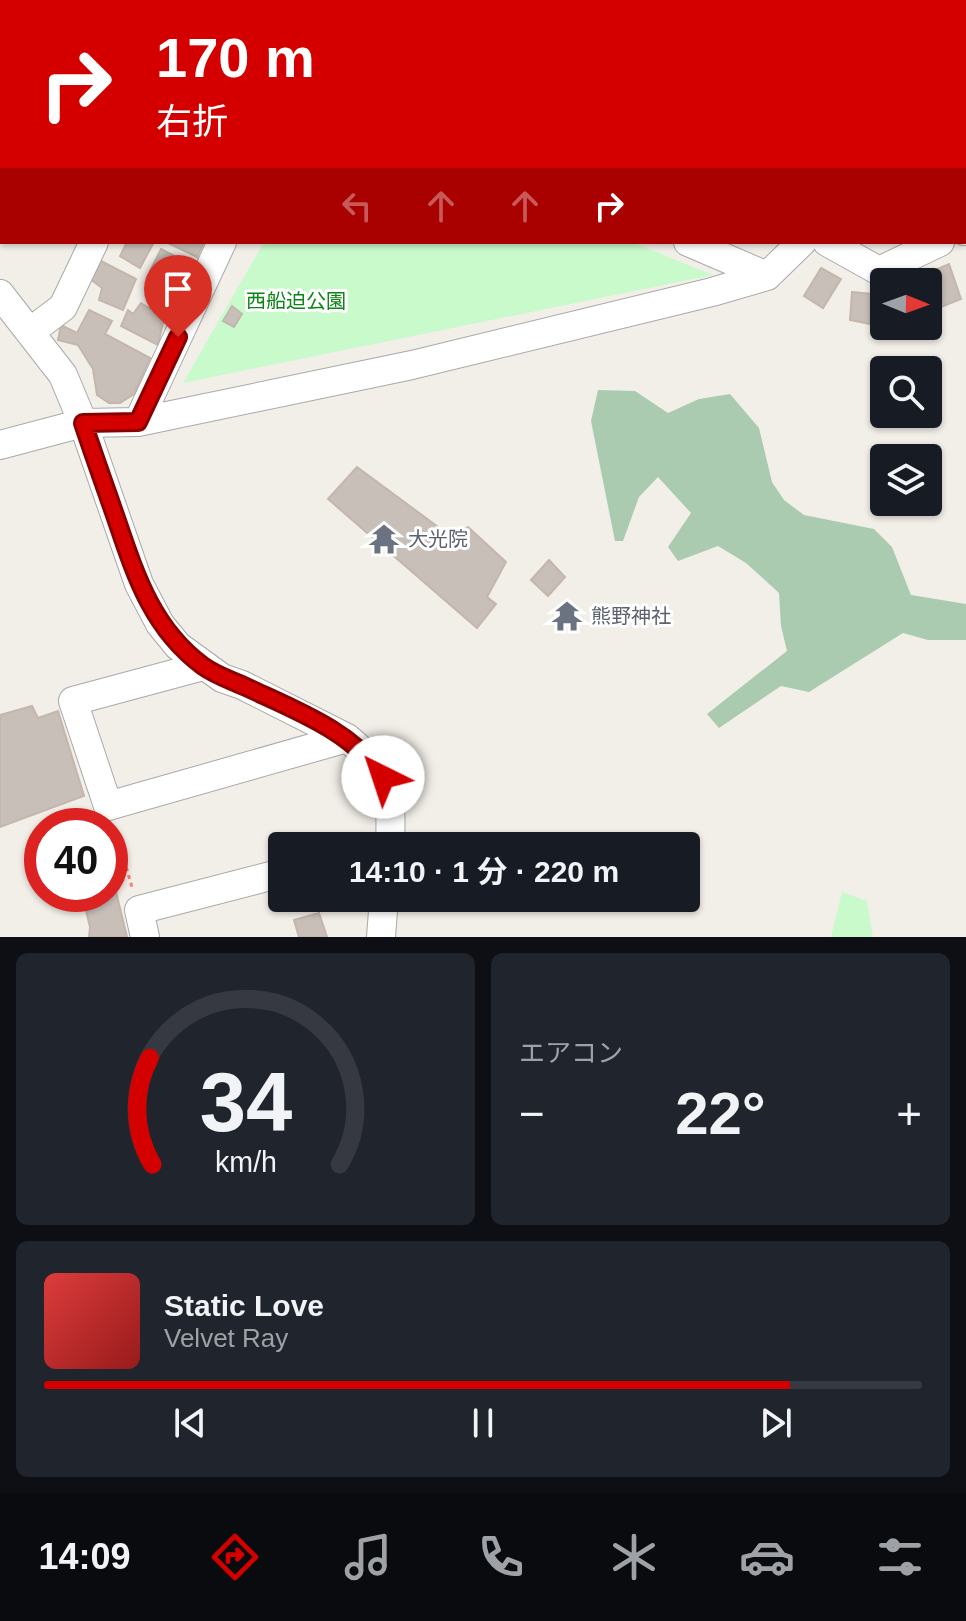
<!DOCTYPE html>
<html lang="ja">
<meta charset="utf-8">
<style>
:root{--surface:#171b24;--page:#20242c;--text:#f1f3f6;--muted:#9ea1a6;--line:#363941;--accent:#d40000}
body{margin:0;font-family:Helvetica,"Noto Sans JP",sans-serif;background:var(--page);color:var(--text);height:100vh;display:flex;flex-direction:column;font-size:30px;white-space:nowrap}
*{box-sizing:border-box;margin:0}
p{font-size:26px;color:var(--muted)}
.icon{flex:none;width:44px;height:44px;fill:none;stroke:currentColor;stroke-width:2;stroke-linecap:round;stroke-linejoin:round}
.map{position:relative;height:937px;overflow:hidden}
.panel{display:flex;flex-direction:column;gap:16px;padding:16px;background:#0d0f14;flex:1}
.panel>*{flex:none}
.guide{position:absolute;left:0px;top:0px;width:966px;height:244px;box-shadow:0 2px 6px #0004;background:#d40000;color:#fff;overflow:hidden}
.needle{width:52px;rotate:91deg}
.fabs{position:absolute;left:870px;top:268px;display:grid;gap:16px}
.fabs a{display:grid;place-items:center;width:72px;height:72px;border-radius:8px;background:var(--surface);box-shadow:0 2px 6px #0004;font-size:40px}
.speed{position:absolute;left:24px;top:808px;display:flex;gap:16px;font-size:40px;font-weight:700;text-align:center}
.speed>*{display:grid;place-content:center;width:104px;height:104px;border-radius:50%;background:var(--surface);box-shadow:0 2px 6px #0004;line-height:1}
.speed .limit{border:12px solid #d22;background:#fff;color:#111}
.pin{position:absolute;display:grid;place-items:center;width:68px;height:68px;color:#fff;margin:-82px -34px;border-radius:50% 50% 50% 0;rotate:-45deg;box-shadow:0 0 8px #0007}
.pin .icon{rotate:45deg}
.me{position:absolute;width:88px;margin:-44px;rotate:319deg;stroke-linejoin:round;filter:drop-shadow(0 0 6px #0008)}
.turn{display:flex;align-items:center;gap:28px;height:168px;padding:0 24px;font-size:36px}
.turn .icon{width:104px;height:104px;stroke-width:2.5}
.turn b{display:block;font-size:56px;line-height:68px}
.lanes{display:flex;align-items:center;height:76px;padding:0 24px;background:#0003;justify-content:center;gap:40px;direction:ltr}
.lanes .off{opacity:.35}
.big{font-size:60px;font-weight:700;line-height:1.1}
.panel .card{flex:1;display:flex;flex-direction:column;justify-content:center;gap:12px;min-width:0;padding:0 28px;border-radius:12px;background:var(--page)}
.panel .dial{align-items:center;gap:0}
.dial svg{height:208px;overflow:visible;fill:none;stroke:var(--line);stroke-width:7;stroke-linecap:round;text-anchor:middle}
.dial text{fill:var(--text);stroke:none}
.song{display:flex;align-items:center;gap:24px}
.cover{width:96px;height:96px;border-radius:12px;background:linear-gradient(135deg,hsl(0 70% 55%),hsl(0 70% 35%))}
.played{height:8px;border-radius:4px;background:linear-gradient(90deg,var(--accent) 85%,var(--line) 85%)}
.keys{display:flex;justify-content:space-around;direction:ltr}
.heat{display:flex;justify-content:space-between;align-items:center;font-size:44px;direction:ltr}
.panel .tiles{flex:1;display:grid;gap:16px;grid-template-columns:1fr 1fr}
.card:last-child{grid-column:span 2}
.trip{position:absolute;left:268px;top:832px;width:432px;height:80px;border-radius:8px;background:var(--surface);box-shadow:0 2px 6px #0004;font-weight:700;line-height:80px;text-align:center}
.tabs{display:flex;height:128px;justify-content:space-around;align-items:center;background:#090b0e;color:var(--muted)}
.tabs .icon{width:56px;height:56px}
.tabs .selected{color:var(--accent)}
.tabs b{font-size:36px;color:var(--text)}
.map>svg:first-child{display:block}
</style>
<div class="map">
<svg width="966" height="937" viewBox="0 0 966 937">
<rect width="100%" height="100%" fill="#f2efe9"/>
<!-- education -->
<path fill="#ffffe5" d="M358 0H887L356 2Z"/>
<!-- cemetery -->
<path fill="#aacbaf" d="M598 390 635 391 668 413 699 399 730 394 759 428 772 482 784 500 804 515 874 529 892 547 911 595 966 604V640H928L903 633 809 692 781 686 719 728 707 714 787 651 781 626 779 593 746 563 718 546 678 561 668 547 691 513 658 477 639 497 623 541H615L591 421Z"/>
<!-- park -->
<path fill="#c8facc" d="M264 242H632L713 275 183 383Z
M842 892 867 901 873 937H831Z"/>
<!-- pitch -->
<path fill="#88e0be" d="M622 0H841L621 2Z"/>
<!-- building -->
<path fill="#c7bfb8" stroke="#c4b6ab" stroke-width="2" d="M127 242H154L140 268 120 256Z
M166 242H204L197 257Z
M161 249 194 266 184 290 150 271Z
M99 260 136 279 123 310 99 300 102 288 90 279Z
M949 264 961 299 941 307 928 273Z
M821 268 841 279 823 308 804 296Z
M852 292 872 294 870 324 850 320Z
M141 303 164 318 158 345 121 326 128 310 133 314Z
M232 306 242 314 234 327 223 321Z
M89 310 112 321 105 334 150 358 134 394 120 403H109L97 395 93 369 78 345 58 340 61 325 77 333Z
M884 316V326H918L885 335 878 318Z
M357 467 453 538 468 527 506 562 487 597 496 604 477 628 328 499Z
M549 560 565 577 548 596 531 580Z
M32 706 38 718 58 711 84 796 0 827V715Z
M110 867 127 937H89L90 927 82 894H110Z
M319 913 327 937H299L294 920Z"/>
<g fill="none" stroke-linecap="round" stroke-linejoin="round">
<!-- minor casing -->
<g stroke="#a9a9a9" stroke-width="30">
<path id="minor" d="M73 0 78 2
M942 0 946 2
M328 2 329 0
M914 2 915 0
M964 11 966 12
M0 107 2 108
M964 166 966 168
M964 231 966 230
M688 242 767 276
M827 242 879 271 940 242
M0 294 63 375 83 423 139 584 160 624 178 646 222 678 242 685 347 738C390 773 392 793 390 846
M30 332 63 307 94 242
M138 422 222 242
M0 445 83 423 138 422 412 365 712 292 767 276 802 242
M203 666 73 701 108 806 347 738
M145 937 139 910 282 873
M381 937 384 898"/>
</g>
<!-- path -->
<path stroke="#fa8072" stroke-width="3" stroke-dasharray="4 4" stroke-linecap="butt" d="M115 829 132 887"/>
<!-- minor -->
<use href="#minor" stroke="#fff" stroke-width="28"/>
</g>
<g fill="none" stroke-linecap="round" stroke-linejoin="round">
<!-- route casing -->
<g stroke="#8a0000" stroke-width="20">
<path id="route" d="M178 337 138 422 83 423C94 456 106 489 117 521 136 577 153 629 203 666 217 676 231 680 246 687 295 710 352 731 383 777"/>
</g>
<!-- route -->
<use href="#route" stroke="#d40000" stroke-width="14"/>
</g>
<!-- icons -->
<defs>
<g id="temple-bare" transform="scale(2.4)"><path d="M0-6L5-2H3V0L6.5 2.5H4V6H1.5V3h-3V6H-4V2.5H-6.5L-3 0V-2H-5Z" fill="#6b7280" stroke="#fff" stroke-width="2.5" paint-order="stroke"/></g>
</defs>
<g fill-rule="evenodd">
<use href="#temple-bare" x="384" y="539"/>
<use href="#temple-bare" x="567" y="616"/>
</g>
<g text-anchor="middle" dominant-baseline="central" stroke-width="6" stroke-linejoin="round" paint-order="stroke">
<!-- park labels -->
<g font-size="20" fill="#0c8416" stroke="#fff">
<text x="296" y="301">西船迫公園</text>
</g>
<!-- worship labels -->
<g font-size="20" fill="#5b616d" stroke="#fff" text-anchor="start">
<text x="408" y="539">大光院</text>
<text x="591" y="616">熊野神社</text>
</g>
</g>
</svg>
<div class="fabs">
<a><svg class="needle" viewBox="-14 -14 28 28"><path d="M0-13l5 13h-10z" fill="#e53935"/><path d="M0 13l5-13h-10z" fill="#9ea1a6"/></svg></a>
<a><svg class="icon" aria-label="search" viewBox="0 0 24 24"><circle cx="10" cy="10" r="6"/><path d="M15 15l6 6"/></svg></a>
<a><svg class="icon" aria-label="layers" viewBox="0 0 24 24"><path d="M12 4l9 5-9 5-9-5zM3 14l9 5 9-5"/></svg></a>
</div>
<div class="speed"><div class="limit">40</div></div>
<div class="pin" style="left:178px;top:337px;background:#d93025"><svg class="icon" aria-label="arrive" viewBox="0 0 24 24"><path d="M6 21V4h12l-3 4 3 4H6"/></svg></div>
<svg class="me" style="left:383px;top:777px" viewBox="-20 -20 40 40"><circle r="19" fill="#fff"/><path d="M0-13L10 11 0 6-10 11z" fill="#d40000"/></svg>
<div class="trip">14:10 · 1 分 · 220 m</div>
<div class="guide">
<div class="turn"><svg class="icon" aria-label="right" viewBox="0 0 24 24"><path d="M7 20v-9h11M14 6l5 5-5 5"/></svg><div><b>170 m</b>右折</div></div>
<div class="lanes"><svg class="icon off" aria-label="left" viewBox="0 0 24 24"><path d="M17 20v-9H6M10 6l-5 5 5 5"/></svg><svg class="icon off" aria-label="ahead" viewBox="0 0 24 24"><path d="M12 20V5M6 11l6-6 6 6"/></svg><svg class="icon off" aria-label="ahead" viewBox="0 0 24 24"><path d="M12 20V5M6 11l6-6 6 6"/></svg><svg class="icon" aria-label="right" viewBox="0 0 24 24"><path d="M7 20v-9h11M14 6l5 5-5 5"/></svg></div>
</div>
</div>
<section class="panel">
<div class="tiles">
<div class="card dial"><svg viewBox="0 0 100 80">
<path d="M14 69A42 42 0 1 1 86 69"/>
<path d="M14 69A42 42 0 0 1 13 28" stroke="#d40000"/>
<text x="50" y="56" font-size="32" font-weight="700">34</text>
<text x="50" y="72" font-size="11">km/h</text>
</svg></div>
<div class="card"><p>エアコン</p>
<div class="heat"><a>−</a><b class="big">22°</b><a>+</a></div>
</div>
<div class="card">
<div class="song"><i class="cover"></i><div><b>Static Love</b><p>Velvet Ray</p></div></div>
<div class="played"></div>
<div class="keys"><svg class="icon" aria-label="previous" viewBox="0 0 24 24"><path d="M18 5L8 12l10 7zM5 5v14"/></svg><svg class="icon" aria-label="pause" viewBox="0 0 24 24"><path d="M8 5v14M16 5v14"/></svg><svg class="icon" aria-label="next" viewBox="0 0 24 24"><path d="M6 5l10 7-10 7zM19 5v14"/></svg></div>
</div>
</div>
</section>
<nav class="tabs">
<b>14:09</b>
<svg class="icon selected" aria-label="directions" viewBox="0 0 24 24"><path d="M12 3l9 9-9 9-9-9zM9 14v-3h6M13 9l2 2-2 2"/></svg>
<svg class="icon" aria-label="music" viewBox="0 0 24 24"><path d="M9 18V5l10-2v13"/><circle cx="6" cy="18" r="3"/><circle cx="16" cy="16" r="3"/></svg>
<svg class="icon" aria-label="phone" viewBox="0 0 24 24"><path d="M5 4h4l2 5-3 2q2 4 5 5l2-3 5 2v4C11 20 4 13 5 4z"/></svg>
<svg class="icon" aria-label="climate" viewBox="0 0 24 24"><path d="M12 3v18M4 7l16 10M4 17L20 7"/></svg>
<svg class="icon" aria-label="car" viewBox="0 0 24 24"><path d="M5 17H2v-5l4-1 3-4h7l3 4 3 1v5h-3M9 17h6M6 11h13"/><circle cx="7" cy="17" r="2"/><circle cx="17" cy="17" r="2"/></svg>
<svg class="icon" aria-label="filters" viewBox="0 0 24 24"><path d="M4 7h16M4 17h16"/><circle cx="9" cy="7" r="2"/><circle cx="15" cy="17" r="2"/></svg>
</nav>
